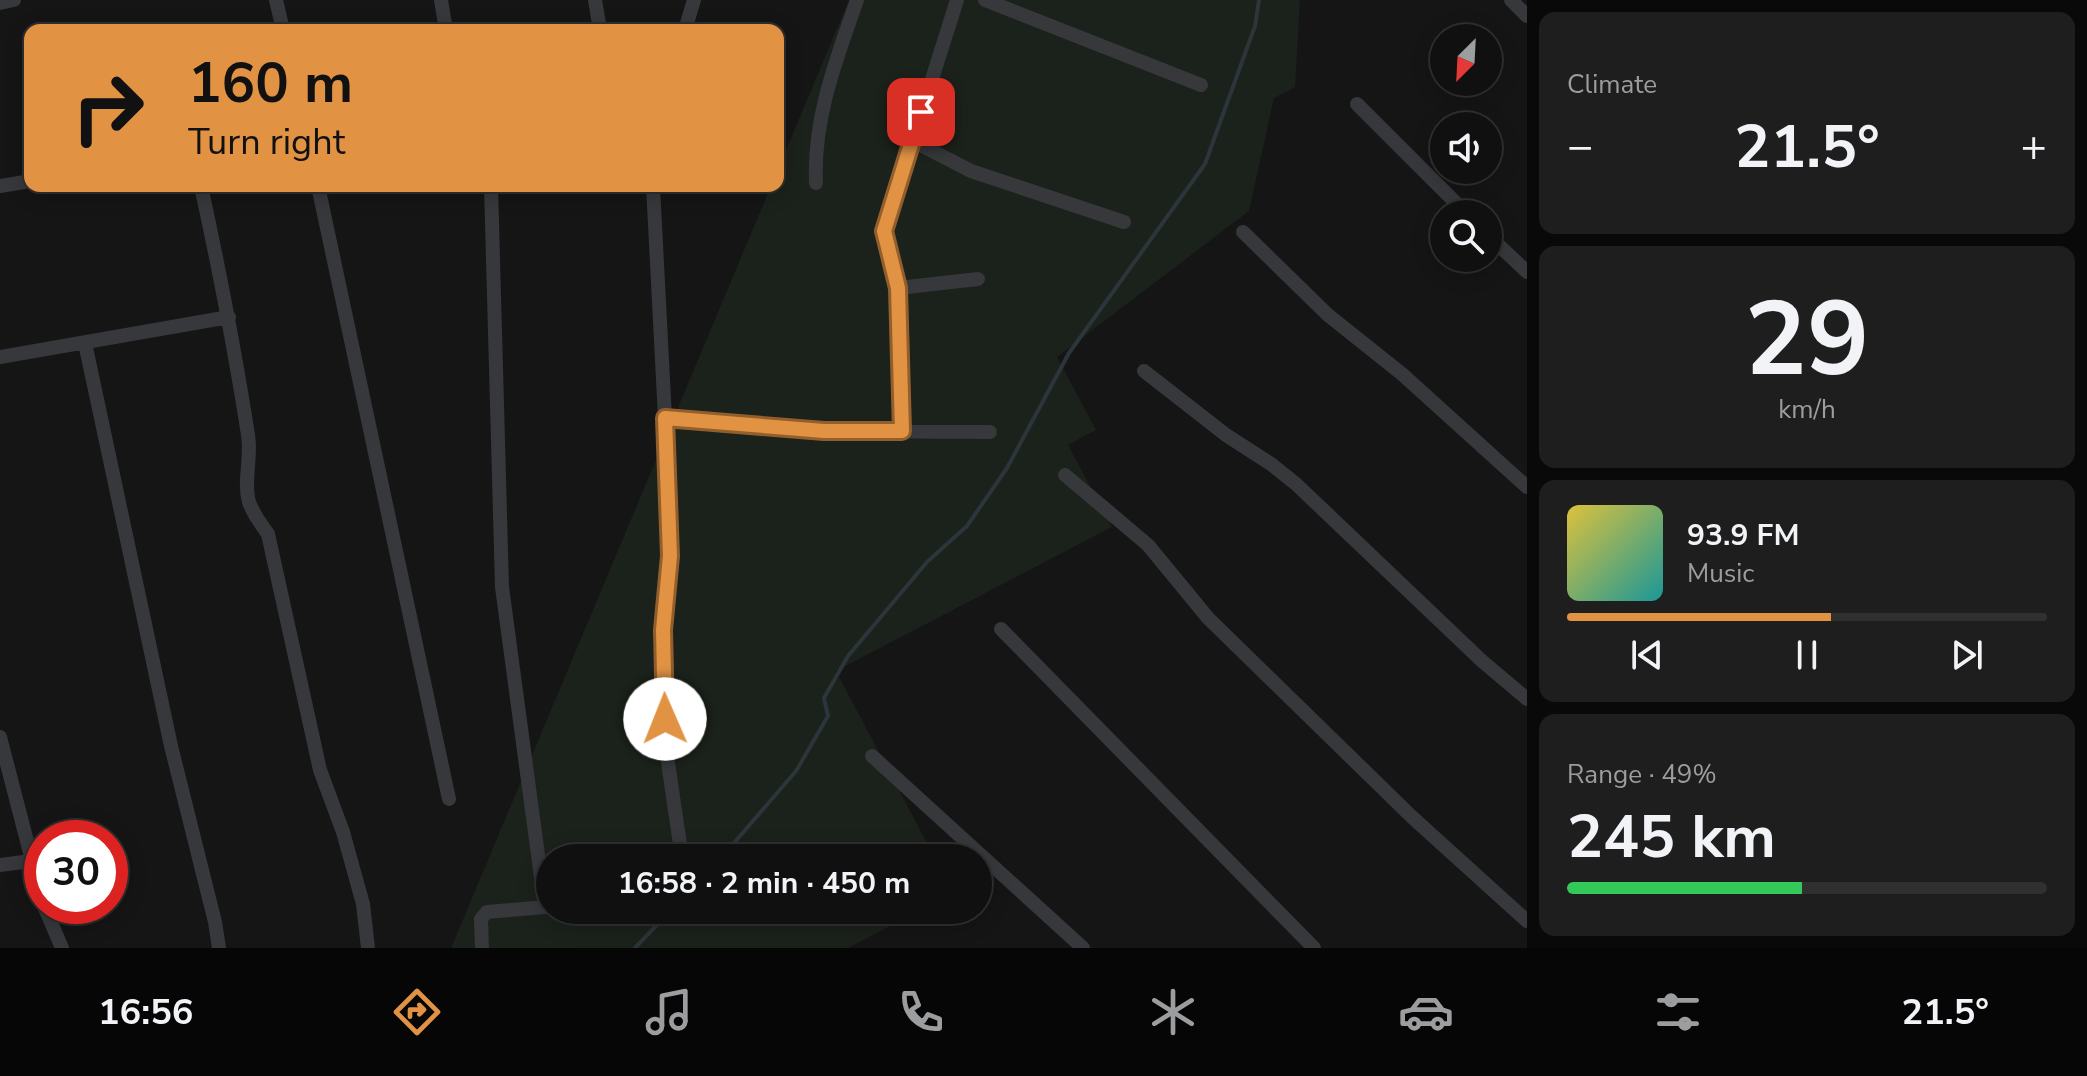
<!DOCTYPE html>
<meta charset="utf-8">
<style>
:root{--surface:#101010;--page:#1e1e1e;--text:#f1f3f6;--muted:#9c9d9f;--line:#303030;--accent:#e19243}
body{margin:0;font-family:"Nunito Sans",sans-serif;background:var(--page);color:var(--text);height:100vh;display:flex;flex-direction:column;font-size:30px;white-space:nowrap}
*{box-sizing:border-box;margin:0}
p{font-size:26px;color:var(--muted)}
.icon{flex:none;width:44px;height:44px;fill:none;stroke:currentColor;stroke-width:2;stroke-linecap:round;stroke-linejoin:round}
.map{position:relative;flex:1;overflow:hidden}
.details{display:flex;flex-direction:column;gap:12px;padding:12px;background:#090909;width:560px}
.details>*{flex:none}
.top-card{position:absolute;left:24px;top:24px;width:760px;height:168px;border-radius:16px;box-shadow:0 4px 20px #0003,0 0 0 2px var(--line);background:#e19243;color:#111;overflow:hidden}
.needle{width:52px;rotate:204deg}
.tools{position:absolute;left:1430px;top:24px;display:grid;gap:16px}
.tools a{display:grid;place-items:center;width:72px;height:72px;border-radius:50%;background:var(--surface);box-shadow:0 4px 20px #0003,0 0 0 2px var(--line);font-size:40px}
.speed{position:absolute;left:24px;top:820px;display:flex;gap:16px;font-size:40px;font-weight:700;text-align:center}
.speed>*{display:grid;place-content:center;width:104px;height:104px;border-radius:50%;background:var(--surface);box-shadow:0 4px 20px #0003,0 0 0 2px var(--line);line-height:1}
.speed .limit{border:12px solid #d22;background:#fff;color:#111}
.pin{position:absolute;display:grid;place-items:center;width:68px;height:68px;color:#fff;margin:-34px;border-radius:16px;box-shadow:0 4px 12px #0006}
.me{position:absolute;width:88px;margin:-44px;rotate:359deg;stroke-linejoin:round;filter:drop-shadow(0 0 6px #0008)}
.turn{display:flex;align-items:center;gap:28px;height:168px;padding:0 32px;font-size:36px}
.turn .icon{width:104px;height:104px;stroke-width:2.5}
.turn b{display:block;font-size:56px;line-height:68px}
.big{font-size:60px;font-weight:700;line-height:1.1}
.details .tile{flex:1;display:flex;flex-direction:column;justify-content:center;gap:12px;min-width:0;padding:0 28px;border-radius:16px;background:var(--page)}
.details .dial{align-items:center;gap:0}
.dial b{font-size:104px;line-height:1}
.song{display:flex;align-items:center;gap:24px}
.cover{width:96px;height:96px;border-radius:12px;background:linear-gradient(135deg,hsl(50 70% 55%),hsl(180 70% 35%))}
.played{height:8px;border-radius:4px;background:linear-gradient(90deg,var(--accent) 55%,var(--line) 55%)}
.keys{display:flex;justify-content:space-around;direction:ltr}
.heat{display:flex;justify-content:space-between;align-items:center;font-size:44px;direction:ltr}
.charge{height:12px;border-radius:6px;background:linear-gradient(90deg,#34c759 49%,var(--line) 0)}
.trip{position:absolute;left:536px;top:844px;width:456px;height:80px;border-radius:40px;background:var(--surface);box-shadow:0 4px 20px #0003,0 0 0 2px var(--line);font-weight:700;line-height:80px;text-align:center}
.dock{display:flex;height:128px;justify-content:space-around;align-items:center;background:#060606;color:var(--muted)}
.dock .icon{width:56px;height:56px}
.dock .on{color:var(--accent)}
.dock b{font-size:36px;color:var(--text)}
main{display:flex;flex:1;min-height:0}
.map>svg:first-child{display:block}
</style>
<main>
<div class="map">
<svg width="1527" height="948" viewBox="0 0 1527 948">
<rect width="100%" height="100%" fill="#151516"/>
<!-- green -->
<path fill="#1b211b" d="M849 0H1300L1295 87 1274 98 1249 211 1057 357 1096 430 1068 445 1112 527 836 671 935 858H550V910H921L848 948H451L771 186H778V169Z"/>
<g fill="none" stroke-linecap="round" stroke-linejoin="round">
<!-- stream -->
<path stroke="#2c3539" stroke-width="4" d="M721 858 796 771 828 716 824 698 848 656 927 562 967 526 1007 468 1069 353 1205 164 1255 26 1259 0
M635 948 671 910"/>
<!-- minor -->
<path stroke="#36383b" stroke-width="14" d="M276 0 283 30
M441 0 446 30
M595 0 600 30
M985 0 1201 85
M1511 0 1527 16
M0 3 14 0
M685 30 694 0
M1357 104 1467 214
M911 140 971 171 1124 222
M816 183C813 119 836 60 857 0
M0 186 30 181
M201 186C219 269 235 351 248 435 252 457 243 481 249 502 253 514 261 524 268 534L320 770 343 832 363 904 368 948
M318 186 449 799
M653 186 665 418 824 431 990 432
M1243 232 1328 315 1402 374 1527 487
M1488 235 1527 272
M898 288 978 279
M85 343 171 746 215 922 219 948
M0 357 229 317
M1144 371 1226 435 1271 464 1296 484 1482 661 1527 699
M665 418 670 556 663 630 666 749 682 858
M902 431 898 288 884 231 957 0
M1065 475 1148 545 1208 618 1412 817 1527 921
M1001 629 1314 948
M0 737 42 899
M872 756 1083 948
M0 865 31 861
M44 906 62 948
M482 948 481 919 487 912 545 907 502 587 491 186"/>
</g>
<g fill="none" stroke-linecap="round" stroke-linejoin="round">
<!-- route casing -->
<g stroke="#925f2c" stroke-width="20">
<path id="route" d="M665 719 663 630 670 556 665 418 824 431H902L898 288 884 231 921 112"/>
</g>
<!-- route -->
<use href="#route" stroke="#e19243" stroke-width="14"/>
</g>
</svg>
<div class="tools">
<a><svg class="needle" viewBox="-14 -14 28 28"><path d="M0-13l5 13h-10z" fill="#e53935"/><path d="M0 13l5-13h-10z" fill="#9c9d9f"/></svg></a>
<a><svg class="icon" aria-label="sound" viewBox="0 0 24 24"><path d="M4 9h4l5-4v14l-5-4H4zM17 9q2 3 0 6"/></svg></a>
<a><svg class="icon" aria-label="search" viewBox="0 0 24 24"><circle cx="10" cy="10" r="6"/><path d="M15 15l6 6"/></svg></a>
</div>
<div class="speed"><div class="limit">30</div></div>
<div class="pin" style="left:921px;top:112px;background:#d93025"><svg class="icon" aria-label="arrive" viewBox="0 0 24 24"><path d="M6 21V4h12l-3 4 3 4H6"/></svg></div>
<svg class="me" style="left:665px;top:719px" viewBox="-20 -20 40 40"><circle r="19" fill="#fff"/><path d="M0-13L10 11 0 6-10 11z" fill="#e19243"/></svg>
<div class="trip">16:58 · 2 min · 450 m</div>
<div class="top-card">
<div class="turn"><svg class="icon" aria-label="right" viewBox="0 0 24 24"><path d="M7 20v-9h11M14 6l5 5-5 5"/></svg><div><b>160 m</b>Turn right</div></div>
</div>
</div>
<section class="details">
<div class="tile"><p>Climate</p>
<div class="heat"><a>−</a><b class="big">21.5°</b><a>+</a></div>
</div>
<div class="tile dial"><b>29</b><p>km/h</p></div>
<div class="tile">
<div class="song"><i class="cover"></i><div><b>93.9 FM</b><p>Music</p></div></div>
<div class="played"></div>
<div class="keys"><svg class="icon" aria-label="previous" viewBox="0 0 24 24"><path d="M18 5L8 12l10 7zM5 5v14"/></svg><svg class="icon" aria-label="pause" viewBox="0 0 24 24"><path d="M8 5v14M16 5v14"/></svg><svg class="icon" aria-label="next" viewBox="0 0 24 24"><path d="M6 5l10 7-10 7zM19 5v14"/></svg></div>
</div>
<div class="tile"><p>Range · 49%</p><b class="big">245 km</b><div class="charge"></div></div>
</section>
</main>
<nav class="dock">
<b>16:56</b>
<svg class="icon on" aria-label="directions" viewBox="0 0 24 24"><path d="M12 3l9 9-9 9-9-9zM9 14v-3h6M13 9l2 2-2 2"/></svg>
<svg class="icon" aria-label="music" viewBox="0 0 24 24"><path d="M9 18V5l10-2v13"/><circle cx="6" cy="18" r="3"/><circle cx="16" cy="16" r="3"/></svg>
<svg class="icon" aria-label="phone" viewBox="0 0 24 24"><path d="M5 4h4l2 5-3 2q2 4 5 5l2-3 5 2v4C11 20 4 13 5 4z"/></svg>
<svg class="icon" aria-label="climate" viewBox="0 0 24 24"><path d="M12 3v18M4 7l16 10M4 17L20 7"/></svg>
<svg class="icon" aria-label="car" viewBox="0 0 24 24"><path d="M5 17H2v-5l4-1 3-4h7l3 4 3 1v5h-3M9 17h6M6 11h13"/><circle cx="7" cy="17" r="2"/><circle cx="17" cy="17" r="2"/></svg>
<svg class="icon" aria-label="filters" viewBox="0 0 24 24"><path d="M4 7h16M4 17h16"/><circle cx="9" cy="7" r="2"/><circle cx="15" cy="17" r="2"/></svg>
<b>21.5°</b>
</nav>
